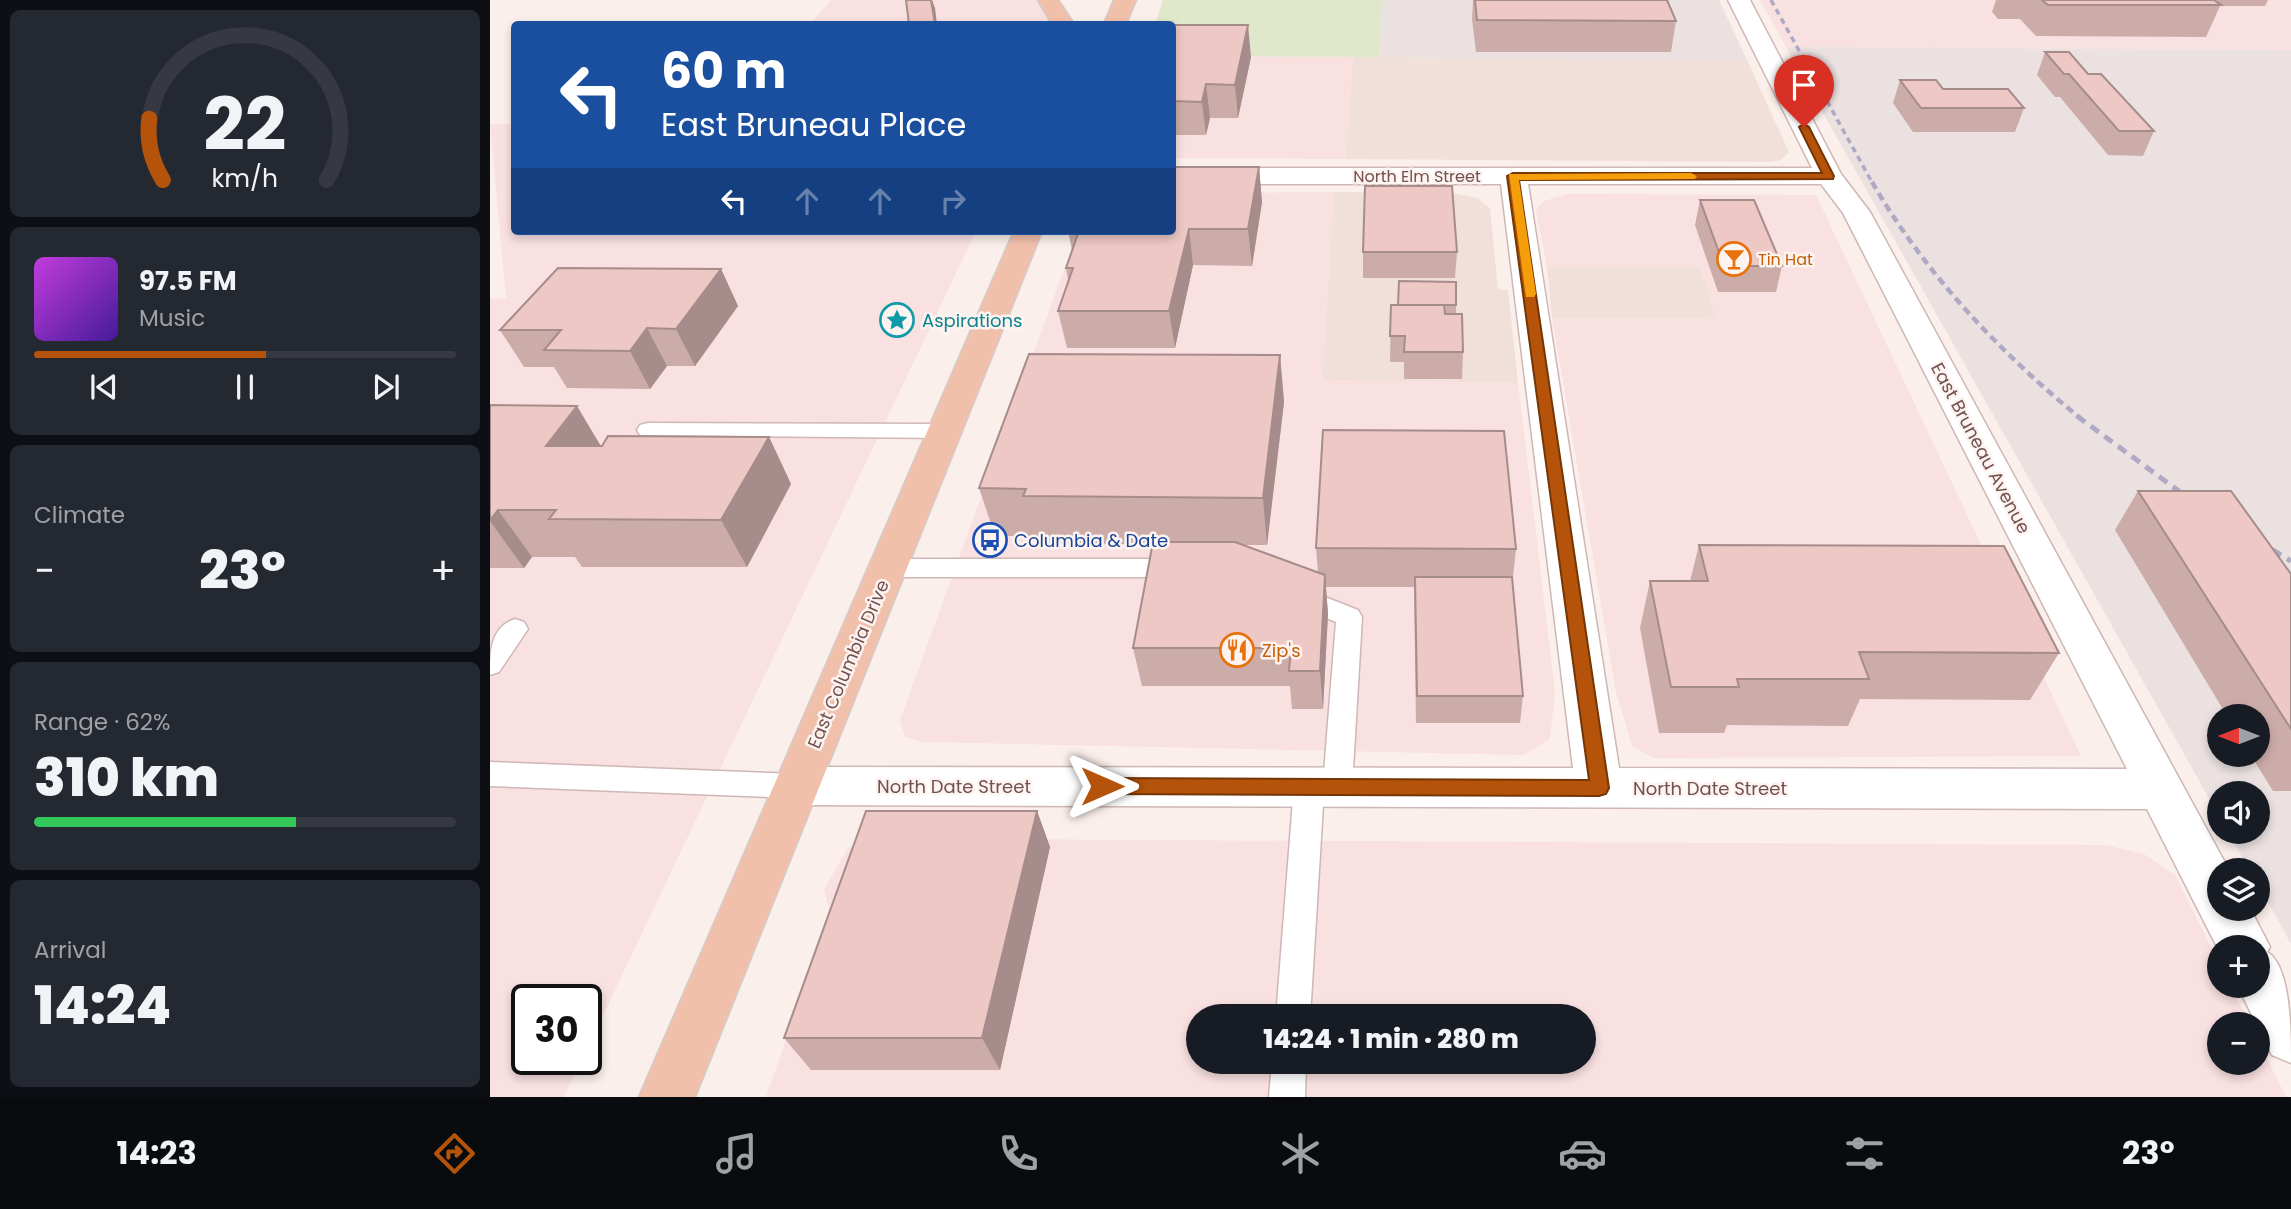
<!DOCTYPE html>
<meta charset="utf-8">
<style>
:root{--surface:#171b24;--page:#242831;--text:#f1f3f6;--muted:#9ea1a6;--line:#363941;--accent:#b45309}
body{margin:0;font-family:Poppins,sans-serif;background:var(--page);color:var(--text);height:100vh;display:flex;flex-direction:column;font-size:26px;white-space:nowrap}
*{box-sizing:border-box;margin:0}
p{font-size:23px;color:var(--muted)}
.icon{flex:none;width:38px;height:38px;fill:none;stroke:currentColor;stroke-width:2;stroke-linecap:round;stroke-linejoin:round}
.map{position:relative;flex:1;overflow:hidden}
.side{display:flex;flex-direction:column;gap:10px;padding:10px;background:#0d0f14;width:490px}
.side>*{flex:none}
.guide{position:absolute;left:21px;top:21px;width:665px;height:214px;border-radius:7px;box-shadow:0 4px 10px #0003;background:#1a4fa0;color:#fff;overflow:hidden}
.needle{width:46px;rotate:270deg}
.tools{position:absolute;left:1717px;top:704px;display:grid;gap:14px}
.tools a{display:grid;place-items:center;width:63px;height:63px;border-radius:50%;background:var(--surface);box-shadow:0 4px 10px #0003;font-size:35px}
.speed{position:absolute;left:21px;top:984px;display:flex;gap:14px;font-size:35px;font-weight:700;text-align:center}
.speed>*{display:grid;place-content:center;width:91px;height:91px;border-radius:50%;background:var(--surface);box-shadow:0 4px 10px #0003;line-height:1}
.speed .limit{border:4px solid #111;border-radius:10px;background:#fff;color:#111}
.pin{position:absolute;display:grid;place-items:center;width:60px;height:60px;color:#fff;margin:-72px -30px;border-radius:50% 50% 50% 0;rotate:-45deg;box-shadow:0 0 7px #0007}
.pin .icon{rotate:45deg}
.me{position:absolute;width:77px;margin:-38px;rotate:90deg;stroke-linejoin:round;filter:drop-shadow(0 0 5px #0008)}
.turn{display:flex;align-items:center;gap:24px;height:147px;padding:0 35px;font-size:32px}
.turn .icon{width:91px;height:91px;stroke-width:2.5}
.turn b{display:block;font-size:49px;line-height:60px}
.lanes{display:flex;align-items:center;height:66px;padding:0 35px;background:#0003;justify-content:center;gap:35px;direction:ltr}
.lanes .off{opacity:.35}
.big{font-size:52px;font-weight:800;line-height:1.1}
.side .widget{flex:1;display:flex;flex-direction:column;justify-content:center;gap:10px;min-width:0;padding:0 24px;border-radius:10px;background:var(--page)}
.side .dial{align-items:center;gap:0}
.dial svg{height:182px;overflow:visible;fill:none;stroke:var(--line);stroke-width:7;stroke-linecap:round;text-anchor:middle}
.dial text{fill:var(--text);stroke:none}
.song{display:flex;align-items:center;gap:21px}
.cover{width:84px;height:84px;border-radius:10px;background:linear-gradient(135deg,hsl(290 70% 55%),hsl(260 70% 35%))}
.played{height:7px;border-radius:4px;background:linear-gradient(90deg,var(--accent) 55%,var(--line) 55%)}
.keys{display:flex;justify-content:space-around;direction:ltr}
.heat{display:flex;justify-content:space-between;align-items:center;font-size:38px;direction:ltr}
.charge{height:10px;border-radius:5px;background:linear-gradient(90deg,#34c759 62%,var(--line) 0)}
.trip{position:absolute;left:696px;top:1004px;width:410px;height:70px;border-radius:35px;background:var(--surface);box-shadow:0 4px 10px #0003;font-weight:800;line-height:70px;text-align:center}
.dock{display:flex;height:112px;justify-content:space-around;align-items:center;background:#090b0e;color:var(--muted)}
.dock .icon{width:49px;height:49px}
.dock .current{color:var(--accent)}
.dock b{font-size:32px;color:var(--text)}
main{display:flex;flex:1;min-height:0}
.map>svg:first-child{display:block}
</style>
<main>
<section class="side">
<div class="widget dial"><svg viewBox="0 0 100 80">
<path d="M14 69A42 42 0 1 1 86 69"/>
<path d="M14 69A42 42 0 0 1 8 42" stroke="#b45309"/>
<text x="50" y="56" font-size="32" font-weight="700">22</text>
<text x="50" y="72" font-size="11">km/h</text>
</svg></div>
<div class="widget">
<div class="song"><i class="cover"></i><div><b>97.5 FM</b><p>Music</p></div></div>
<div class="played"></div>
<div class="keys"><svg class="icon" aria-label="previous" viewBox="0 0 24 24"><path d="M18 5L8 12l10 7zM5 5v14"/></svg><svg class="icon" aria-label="pause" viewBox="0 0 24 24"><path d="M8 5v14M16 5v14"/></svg><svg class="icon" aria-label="next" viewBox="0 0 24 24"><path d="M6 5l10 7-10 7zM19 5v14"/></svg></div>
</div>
<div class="widget"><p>Climate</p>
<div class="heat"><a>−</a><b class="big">23°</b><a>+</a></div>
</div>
<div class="widget"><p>Range · 62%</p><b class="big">310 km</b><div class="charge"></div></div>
<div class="widget"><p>Arrival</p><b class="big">14:24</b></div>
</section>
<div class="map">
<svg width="1801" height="1097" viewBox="0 0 1801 1097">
<rect width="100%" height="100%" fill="#fbefeb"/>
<!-- residential -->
<path fill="#f1dfda" d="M863 57 1257 60 1299 152 1291 160 1280 162 856 159Z
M844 192 963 193 987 198 1000 208 1008 289 1018 290 1028 383 832 380Z
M1057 267H1210L1227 319 1062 318Z"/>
<!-- commercial -->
<path fill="#f9e0e1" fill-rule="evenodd" d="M341 0H547L561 24H320Z
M1270 0H1801V50L1296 47Z
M683 56 863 57 856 159 683 158Z
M0 124H24V231H486L96 1051V999H37V1059H92L74 1097H0V299L16 298Z
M844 192 832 380 1028 383 1065 692 1060 739 1034 755 433 742 415 737 410 720 588 231H682L683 193Z
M1078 194 1326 195 1591 756 1163 758 1142 746 1126 692 1062 318 1226 319 1210 267H1057L1046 210 1054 201Z
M396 833 470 839 1615 845 1654 854 1685 875 1729 963V985H1740L1759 1024H1729V1062H1768V1040L1796 1097H276L340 913 334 889 358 848ZM709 1017H1094V1062H709Z"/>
<!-- industrial -->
<path fill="#eae1e0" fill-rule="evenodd" d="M893 0H1229L1257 60 889 57Z
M1296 47 1801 50V944L1768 884V870H1759L1738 831H1768V793H1729V816ZM1729 716H1768V754H1729Z"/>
<!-- green -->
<path fill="#e0e7ca" d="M673 0H893L889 57 683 56 682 24H665Z"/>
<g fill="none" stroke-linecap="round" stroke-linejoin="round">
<!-- lane casing -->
<g stroke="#ceb7b4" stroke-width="3">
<path id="lane" d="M158 423 454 424 462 426 465 431 462 436 454 438 150 435 147 430 150 425Z
M397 559H692L701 562 704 568 701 574 692 577H397L388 574 385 568 388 562Z
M807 586 868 610 872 617 862 787 857 796 847 799 837 796 834 789 820 1017H786L804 787 809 778 819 775 829 778 833 785 846 622 798 602 794 595 798 588Z
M25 619 34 622 38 629 9 672 0 675C0 653 0 627 25 619Z
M0 762 307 774 317 777 322 786 317 795 307 798 0 786Z
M782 1062H816L815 1097H779Z"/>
</g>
<!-- street casing -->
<g stroke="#ceb7b4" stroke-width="3">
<path id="street" d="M1238 0H1260L1351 174 1380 212 1739 870H1729V908H1760L1780 947 1777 952C1801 965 1801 1033 1801 1063L1782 1055 1747 985H1768V947H1729V951L1657 809 307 805 291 800 284 786 291 772 307 767 1083 768 1011 184H682V168H1322ZM1038 184H1331L1353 213 1637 769 1129 768Z"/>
</g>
<!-- primary casing -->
<g stroke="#d5cbca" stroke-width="3">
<path id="primary" d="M548 0H568L584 24H562Z
M624 0H646L636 24H614Z
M524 231H552L205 1097H149Z"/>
</g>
<!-- lane -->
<use href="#lane" fill="#fff" fill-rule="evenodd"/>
<!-- street -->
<use href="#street" fill="#fff" fill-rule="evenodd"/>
<!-- primary -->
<use href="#primary" fill="#f1c0ab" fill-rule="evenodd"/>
<!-- rail-far2 -->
<path stroke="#afa9c4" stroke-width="3.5" stroke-dasharray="6 4.5" stroke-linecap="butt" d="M1281 0 1383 184"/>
<!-- rail-far1 -->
<path stroke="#afa9c4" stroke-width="4.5" stroke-dasharray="8 5" stroke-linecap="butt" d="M1382 182C1434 272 1509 352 1590 418"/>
<!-- rail -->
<path stroke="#afa9c4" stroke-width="5" stroke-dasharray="10 7" stroke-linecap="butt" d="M1587 416 1705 503
M1768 541 1801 561"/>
</g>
<!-- wall -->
<path fill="#ccaca9" d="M983 0H1177L1186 21 1181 52H986L982 19Z
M1506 0H1778L1775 6H1730L1716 37 1546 36 1530 19H1508L1502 12Z
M682 25 761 57 748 118H720L716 135H682Z
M1555 52 1598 74 1664 131 1653 156 1618 155 1570 97H1565L1547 75Z
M1410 80 1453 89 1534 108 1525 132H1423L1403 103Z
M769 167 772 202 762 266 703 265 685 348H577L568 311 578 280 576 268 582 250 578 231H682Z
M1210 200 1292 266 1286 292H1228L1205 225Z
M873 252H967L965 278H873Z
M231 269 248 306 205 366H177L160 389 77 388 64 367H34L10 330Z
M901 305H966V314L973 352 972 379H914V362H900Z
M790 355 794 402 777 545H752L828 572 826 548 1026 549 1022 586 1033 696 1030 723H926L924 587H836L838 614 833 709H802L800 686H652L643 648 662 544H547L545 536H505L489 488Z
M0 405 111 446 279 437 301 484 257 567H92L85 557H42L34 568H0Z
M1648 491 1801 574V791H1783L1760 754H1768V716H1737L1625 530Z
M1209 545 1569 653 1540 700 1370 699 1358 726 1237 725 1234 733H1169L1150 628 1160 581H1200Z
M547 811 560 847 510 1070H321L294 1038Z"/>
<!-- shaded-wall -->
<path fill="#a68c8a" d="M441 0H442L445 8 447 24H445Z
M758 25 761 57 748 118 745 85Z
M716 84 720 118 716 135 712 102Z
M769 167 772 202 762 266 758 229Z
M699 229 703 265 685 348 679 311Z
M231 269 248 306 205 366 186 329Z
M157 328 177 366 160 389 140 351Z
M790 355 794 402 777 545 773 498Z
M87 406 115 453 56 446Z
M279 437 301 484 257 567 231 520Z
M8 510 42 557 34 568 0 521Z
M835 575 838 614 833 709 830 671Z
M547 811 560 847 510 1070 492 1038Z"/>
<!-- building -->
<path fill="#edc8c5" stroke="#a68c8a" stroke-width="2" d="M416 0H441L445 24H419Z
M985 0H1177L1186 21 987 20Z
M1552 0H1724L1731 5H1558Z
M682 25H758L745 85 716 84 712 102 682 101Z
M1555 52H1579L1598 74H1611L1664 131H1629L1579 74H1574Z
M1410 80H1446L1453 89H1518L1534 108H1431Z
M682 167H769L758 229H699L679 311H568L583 268H576L589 231H682Z
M875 186H962L967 252H873Z
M1210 200H1264L1292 266H1234Z
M68 268 231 269 186 329 157 328 140 351 54 350 71 330H10Z
M909 281 966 282V305H908Z
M901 305H954L955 314H972L973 352H914L915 336H900Z
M539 354 790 355 773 498 533 496 536 489 489 488Z
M0 405 87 406 56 446H112L118 436 279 437 231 520 59 519 66 510H8L0 520Z
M833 430 1014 431 1026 549 826 548Z
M1648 491H1741L1801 574V729Z
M663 542H745L835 575 830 671H799L801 648H643Z
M1209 545 1514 546 1569 653 1369 652 1379 679H1247L1249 687H1181L1160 581H1218Z
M925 577H1022L1033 696H927Z
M376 811H547L492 1038H294Z"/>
<!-- route -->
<path fill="#b45309" stroke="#753606" stroke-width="2" d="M1314 124 1319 127 1344 176 1343 179 1029 180 1119 788 1116 794 1109 796 612 794 605 792 602 786 605 780 612 778 1099 780 1017 176 1023 173H1332L1309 127Z"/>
<!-- slow -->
<path fill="#f59e0b" d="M1201 173 1207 176 1205 179 1029 180 1046 294 1044 297H1036L1019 174Z"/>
<!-- icons -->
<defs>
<g id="bar-ring" transform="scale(1.75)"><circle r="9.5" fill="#fdf4f1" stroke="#e8710a" stroke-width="1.5"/><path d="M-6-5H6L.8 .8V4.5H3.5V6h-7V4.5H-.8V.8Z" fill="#e8710a"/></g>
<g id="sight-ring" transform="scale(1.75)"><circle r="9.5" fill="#fdf4f1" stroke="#0f9aa8" stroke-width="1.5"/><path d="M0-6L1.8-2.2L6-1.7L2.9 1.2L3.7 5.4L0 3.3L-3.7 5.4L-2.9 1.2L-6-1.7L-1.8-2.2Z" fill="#0f9aa8"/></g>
<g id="bus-ring" transform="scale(1.75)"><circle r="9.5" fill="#fdf4f1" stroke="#1a4fb4" stroke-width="1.5"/><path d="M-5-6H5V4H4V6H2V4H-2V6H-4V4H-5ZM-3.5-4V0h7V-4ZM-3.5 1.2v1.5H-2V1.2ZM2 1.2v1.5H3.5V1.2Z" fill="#1a4fb4"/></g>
<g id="restaurant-ring" transform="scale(1.75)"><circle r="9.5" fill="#fdf4f1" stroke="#e8710a" stroke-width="1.5"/><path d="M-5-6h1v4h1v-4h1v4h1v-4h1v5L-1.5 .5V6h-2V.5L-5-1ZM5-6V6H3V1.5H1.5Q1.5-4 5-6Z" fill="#e8710a"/></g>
</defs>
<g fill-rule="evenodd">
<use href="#bar-ring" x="1244" y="259"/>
<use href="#sight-ring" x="407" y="320"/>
<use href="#bus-ring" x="500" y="540"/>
<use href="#restaurant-ring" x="747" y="650"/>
</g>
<g text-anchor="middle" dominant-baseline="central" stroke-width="5" stroke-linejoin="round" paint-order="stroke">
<!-- far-street labels -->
<g font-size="16" fill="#735150" stroke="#fdf4f1">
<text x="927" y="176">North Elm Street</text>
</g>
<!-- far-food labels -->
<g font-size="16" fill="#c56008" stroke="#fdf4f1" text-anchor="start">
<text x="1268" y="259">Tin Hat</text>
</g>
<!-- culture labels -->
<g font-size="18" fill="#0d838f" stroke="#fdf4f1" text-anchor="start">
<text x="432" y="320">Aspirations</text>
</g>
<!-- street labels -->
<g font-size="18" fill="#735150" stroke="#fdf4f1">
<text transform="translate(1491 448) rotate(62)">East Bruneau Avenue</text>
<text transform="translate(358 664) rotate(-67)">East Columbia Drive</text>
<text x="464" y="786">North Date Street</text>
<text x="1220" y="788">North Date Street</text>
</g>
<!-- transit labels -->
<g font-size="18" fill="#164399" stroke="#fdf4f1" text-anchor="start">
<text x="524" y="540">Columbia &amp; Date</text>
</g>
<!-- food labels -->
<g font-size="18" fill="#c56008" stroke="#fdf4f1" text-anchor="start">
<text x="772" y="650">Zip's</text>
</g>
</g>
</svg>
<div class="tools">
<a><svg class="needle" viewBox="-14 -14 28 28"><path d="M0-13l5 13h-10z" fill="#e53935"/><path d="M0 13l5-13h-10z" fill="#9ea1a6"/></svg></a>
<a><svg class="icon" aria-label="sound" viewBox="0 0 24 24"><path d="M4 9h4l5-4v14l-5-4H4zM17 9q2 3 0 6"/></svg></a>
<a><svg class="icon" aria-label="layers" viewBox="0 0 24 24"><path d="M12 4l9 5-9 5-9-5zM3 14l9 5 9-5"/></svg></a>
<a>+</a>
<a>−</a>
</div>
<div class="speed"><div class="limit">30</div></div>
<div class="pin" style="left:1314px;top:127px;background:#d93025"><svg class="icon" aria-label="arrive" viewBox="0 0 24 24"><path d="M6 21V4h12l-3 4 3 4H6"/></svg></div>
<svg class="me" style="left:612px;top:786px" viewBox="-20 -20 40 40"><path d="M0-17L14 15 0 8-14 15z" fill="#b45309" stroke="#fff" stroke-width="4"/></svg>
<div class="trip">14:24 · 1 min · 280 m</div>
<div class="guide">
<div class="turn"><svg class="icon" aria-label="left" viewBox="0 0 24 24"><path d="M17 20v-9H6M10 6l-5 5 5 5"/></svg><div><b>60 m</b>East Bruneau Place</div></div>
<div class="lanes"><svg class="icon" aria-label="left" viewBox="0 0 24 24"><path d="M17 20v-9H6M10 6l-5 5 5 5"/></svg><svg class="icon off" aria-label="ahead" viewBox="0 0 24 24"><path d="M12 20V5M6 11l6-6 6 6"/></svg><svg class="icon off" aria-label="ahead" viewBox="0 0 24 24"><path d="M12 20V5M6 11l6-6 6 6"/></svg><svg class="icon off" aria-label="right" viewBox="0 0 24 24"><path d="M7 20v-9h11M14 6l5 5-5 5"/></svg></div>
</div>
</div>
</main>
<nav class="dock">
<b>14:23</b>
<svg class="icon current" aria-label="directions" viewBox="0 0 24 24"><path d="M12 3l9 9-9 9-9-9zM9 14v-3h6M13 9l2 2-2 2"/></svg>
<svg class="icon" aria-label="music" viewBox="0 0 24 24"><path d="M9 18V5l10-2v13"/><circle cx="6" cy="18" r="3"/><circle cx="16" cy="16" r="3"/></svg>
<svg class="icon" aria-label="phone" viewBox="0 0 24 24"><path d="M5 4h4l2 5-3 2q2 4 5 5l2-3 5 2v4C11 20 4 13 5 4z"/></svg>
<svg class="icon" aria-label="climate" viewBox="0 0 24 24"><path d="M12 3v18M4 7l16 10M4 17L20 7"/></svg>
<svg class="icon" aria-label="car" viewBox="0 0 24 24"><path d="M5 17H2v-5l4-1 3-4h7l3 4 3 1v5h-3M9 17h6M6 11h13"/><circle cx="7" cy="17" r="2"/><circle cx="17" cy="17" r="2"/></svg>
<svg class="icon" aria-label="filters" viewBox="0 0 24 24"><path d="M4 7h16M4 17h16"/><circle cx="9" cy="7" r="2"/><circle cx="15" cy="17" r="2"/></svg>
<b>23°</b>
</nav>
